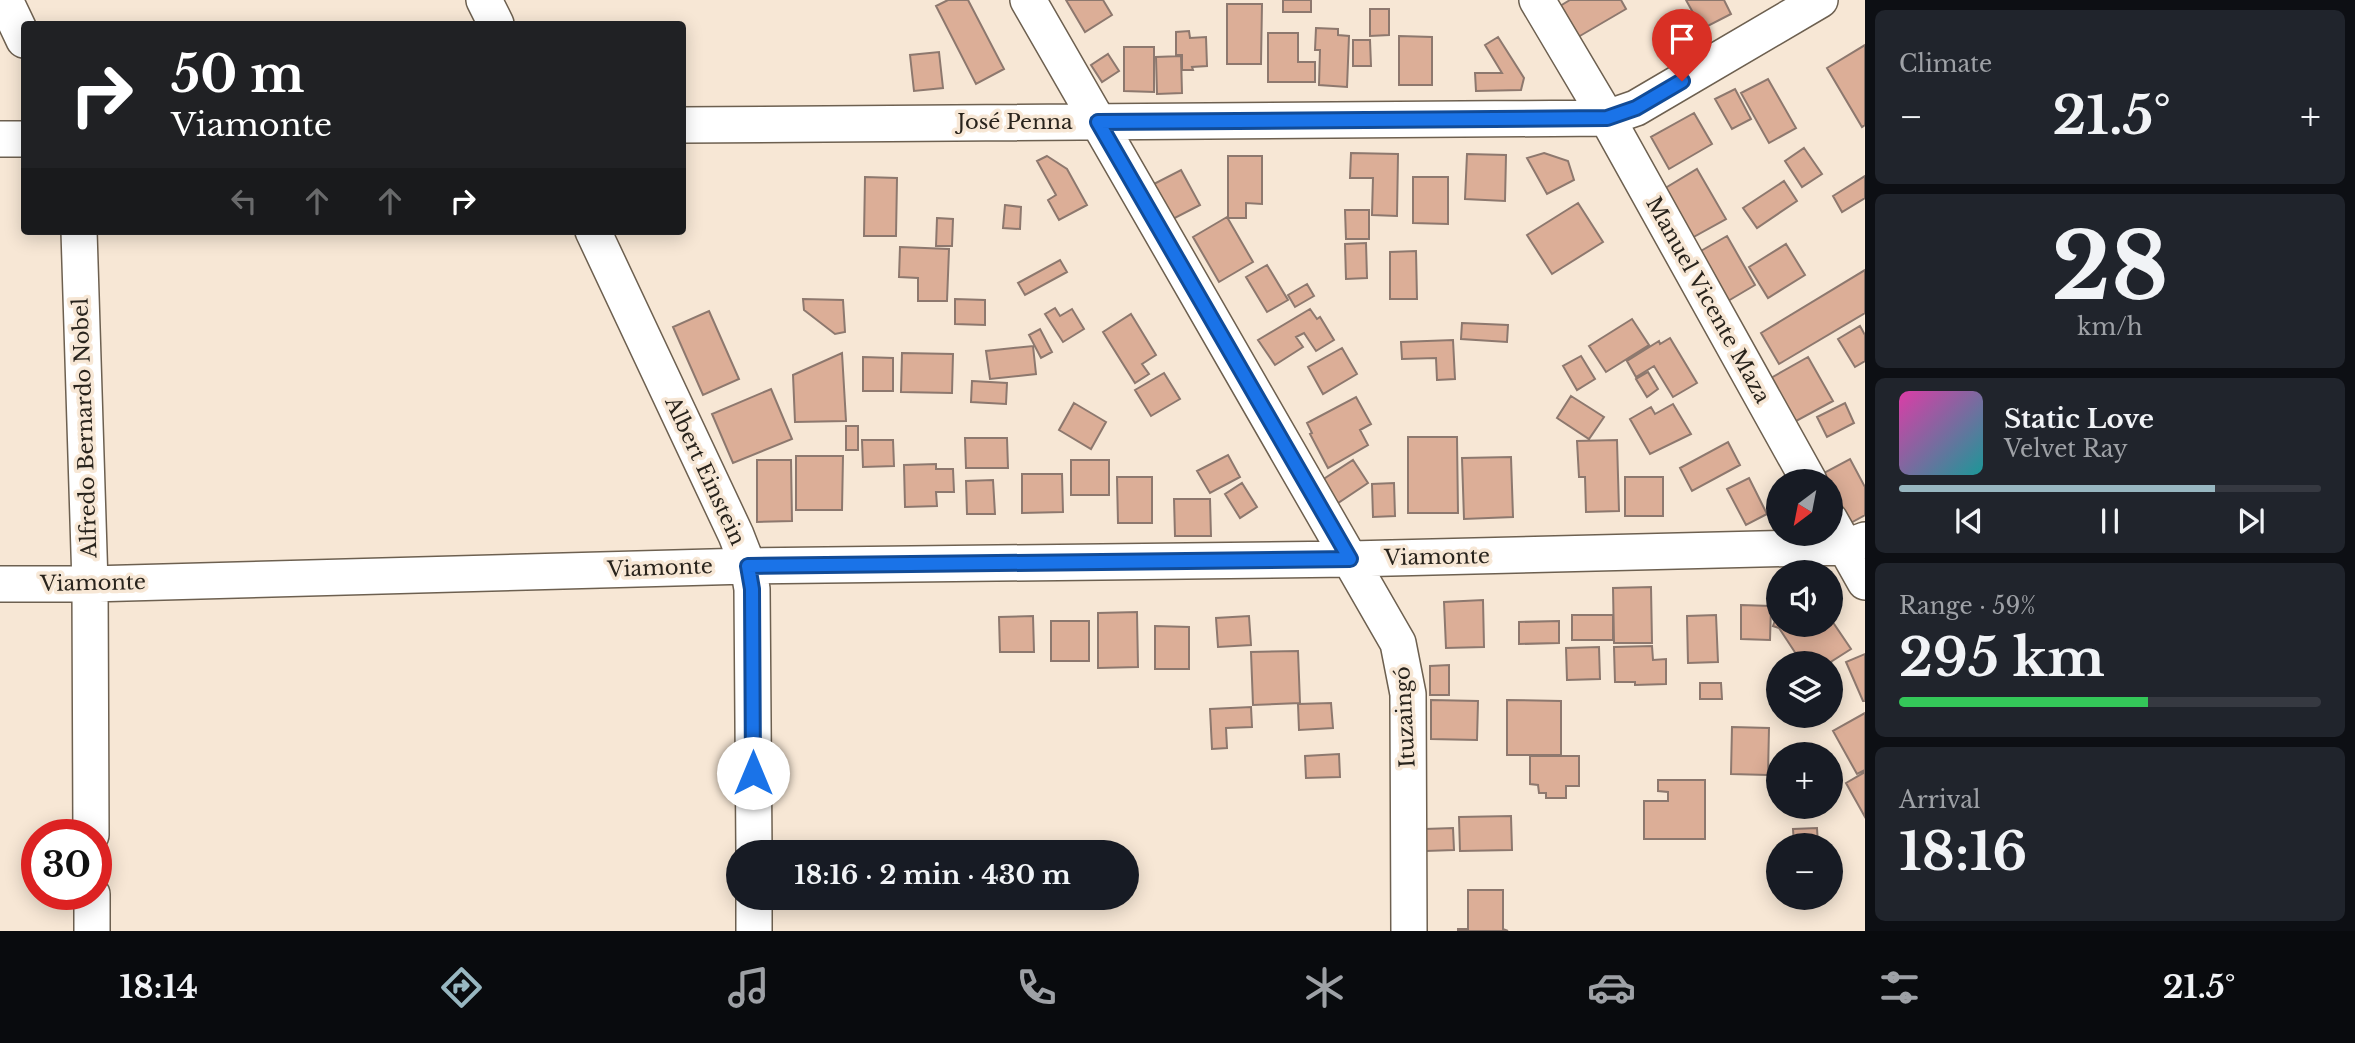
<!DOCTYPE html>
<meta charset="utf-8">
<style>
:root{--surface:#171b24;--page:#20242c;--text:#f1f3f6;--muted:#9ea1a6;--line:#363941;--accent:#98b7c1}
body{margin:0;font-family:"Libre Baskerville",serif;background:var(--page);color:var(--text);height:100vh;display:flex;flex-direction:column;font-size:26px;white-space:nowrap}
*{box-sizing:border-box;margin:0}
p{font-size:23px;color:var(--muted)}
.icon{flex:none;width:38px;height:38px;fill:none;stroke:currentColor;stroke-width:2;stroke-linecap:round;stroke-linejoin:round}
.map{position:relative;flex:1;overflow:hidden}
.side{display:flex;flex-direction:column;gap:10px;padding:10px;background:#0d0f14;width:490px}
.side>*{flex:none}
.banner{position:absolute;left:21px;top:21px;width:665px;height:214px;border-radius:7px;box-shadow:0 4px 18px #0003;background:#202124;color:#fff;overflow:hidden}
.needle{width:46px;rotate:212deg}
.fabs{position:absolute;left:1766px;top:469px;display:grid;gap:14px}
.fabs a{display:grid;place-items:center;width:77px;height:77px;border-radius:50%;background:var(--surface);box-shadow:0 4px 18px #0003;font-size:35px}
.speed{position:absolute;left:21px;top:819px;display:flex;gap:14px;font-size:35px;font-weight:700;text-align:center}
.speed>*{display:grid;place-content:center;width:91px;height:91px;border-radius:50%;background:var(--surface);box-shadow:0 4px 18px #0003;line-height:1}
.speed .limit{border:10px solid #d22;background:#fff;color:#111}
.pin{position:absolute;display:grid;place-items:center;width:60px;height:60px;color:#fff;margin:-72px -30px;border-radius:50% 50% 50% 0;rotate:-45deg;box-shadow:0 0 7px #0007}
.pin .icon{rotate:45deg}
.me{position:absolute;width:77px;margin:-38px;rotate:0deg;stroke-linejoin:round;filter:drop-shadow(0 0 5px #0008)}
.turn{display:flex;align-items:center;gap:24px;height:147px;padding:0 35px;font-size:32px}
.turn .icon{width:91px;height:91px;stroke-width:2.5}
.turn b{display:block;font-size:49px;line-height:60px}
.lanes{display:flex;align-items:center;height:66px;padding:0 35px;background:#0003;justify-content:center;gap:35px;direction:ltr}
.lanes .off{opacity:.35}
.big{font-size:52px;font-weight:800;line-height:1.1}
.side .widget{flex:1;display:flex;flex-direction:column;justify-content:center;gap:10px;min-width:0;padding:0 24px;border-radius:10px;background:var(--page)}
.side .dial{align-items:center;gap:0}
.dial b{font-size:91px;line-height:1}
.song{display:flex;align-items:center;gap:21px}
.cover{width:84px;height:84px;border-radius:10px;background:linear-gradient(135deg,hsl(320 70% 55%),hsl(180 70% 35%))}
.played{height:7px;border-radius:4px;background:linear-gradient(90deg,var(--accent) 75%,var(--line) 75%)}
.keys{display:flex;justify-content:space-around;direction:ltr}
.heat{display:flex;justify-content:space-between;align-items:center;font-size:38px;direction:ltr}
.charge{height:10px;border-radius:5px;background:linear-gradient(90deg,#34c759 59%,var(--line) 0)}
.trip{position:absolute;left:726px;top:840px;width:413px;height:70px;border-radius:35px;background:var(--surface);box-shadow:0 4px 18px #0003;font-weight:800;line-height:70px;text-align:center}
.dock{display:flex;height:112px;justify-content:space-around;align-items:center;background:#090b0e;color:var(--muted)}
.dock .icon{width:49px;height:49px}
.dock .on{color:var(--accent)}
.dock b{font-size:32px;color:var(--text)}
main{display:flex;flex:1;min-height:0}
.map>svg:first-child{display:block}
</style>
<main>
<div class="map">
<svg width="1865" height="931" viewBox="0 0 1865 931">
<rect width="100%" height="100%" fill="#f7e7d5"/>
<!-- building -->
<path fill="#dcae97" stroke="#8d786e" stroke-width="2" d="M948 0H968L1004 69 976 84 936 6Z
M1066 0H1103L1112 15 1085 32Z
M1283 0H1311V12H1283Z
M1570 0H1621L1626 9 1573 40 1555 9Z
M1686 0H1724L1731 14 1702 29Z
M1227 4H1262L1261 64H1227Z
M1370 9H1389V35L1370 36Z
M1316 28 1338 29V35L1349 36 1347 87 1319 85 1320 50H1315Z
M1189 31 1190 38 1206 37 1207 66 1192 67 1193 70H1182V55H1176V32Z
M1268 33H1298V62H1315V82H1268Z
M1399 36 1432 37V85H1399Z
M1498 37 1524 78 1521 90 1476 91 1475 73H1502L1485 45Z
M1353 40H1370L1371 66H1353Z
M1865 45V125L1862 127 1827 68Z
M1124 47H1154V92L1124 91Z
M939 52 943 88 914 91 910 55Z
M1108 54 1119 71 1102 82 1091 65Z
M1181 56 1182 93 1157 94 1156 57Z
M1768 79 1796 128 1769 143 1741 93Z
M1735 89 1751 119 1732 129 1715 99Z
M1694 113 1712 144 1669 169 1651 137Z
M1804 148 1822 174 1802 187 1785 161Z
M1351 153 1398 154 1397 216 1372 215 1373 178H1350Z
M1544 153 1568 161 1574 180 1547 194 1527 158Z
M1467 154 1506 155 1505 201 1465 199Z
M1047 156 1067 169 1087 205 1059 220 1048 200 1056 195 1037 161Z
M1228 156H1262V204L1246 203V218H1228Z
M1697 169 1726 219 1690 239 1662 190Z
M1181 170 1200 205 1169 221 1150 186Z
M1865 176V198L1842 212 1833 196Z
M865 177 897 178 896 236H864Z
M1413 177H1448V224L1413 223Z
M1784 181 1797 201 1757 228 1743 208Z
M1578 203 1603 242 1552 274 1527 235Z
M1005 205 1021 207 1020 229 1003 228Z
M1345 210H1369V239H1346Z
M1227 217 1253 262 1219 282 1193 237Z
M937 218 953 219 952 246H936Z
M1727 236 1755 285 1728 301 1699 252Z
M1366 243 1367 278 1346 279 1345 244Z
M1786 244 1805 275 1768 298 1749 267Z
M900 247 949 249 947 301H918V278L899 277Z
M1416 251 1417 299H1390V252Z
M1060 260 1067 272 1025 295 1018 283Z
M1267 265 1288 300 1267 312 1246 277Z
M1865 270V313L1779 364 1761 333Z
M1307 284 1314 296 1295 307 1288 295Z
M803 299 843 300 845 332 835 334 804 310Z
M955 299 985 300V325L955 324Z
M1055 308 1060 316 1072 309 1084 329 1063 342 1045 314Z
M1310 309 1317 319 1320 317 1334 340 1316 351 1304 333 1296 337 1303 347 1275 365 1258 340Z
M709 311 739 379 703 395 673 327Z
M1131 314 1156 355 1142 364 1149 374 1135 383 1103 332Z
M1632 319 1649 345 1606 372 1589 346Z
M1462 323 1508 325 1507 342 1461 339Z
M1860 326 1865 335V361L1855 367 1838 339Z
M1040 329 1052 352 1041 358 1029 335Z
M1670 338 1697 383 1673 397 1654 366 1636 377 1627 361 1659 341 1660 344Z
M1453 340 1455 379 1437 380 1436 358 1402 359 1401 342Z
M1033 346 1036 374 990 379 986 351Z
M1342 348 1357 374 1323 394 1308 367Z
M842 353 846 421 795 422 793 375Z
M902 353 953 354 952 393 901 392Z
M1581 356 1595 379 1577 390 1563 366Z
M863 357 893 358V391H863Z
M1808 357 1833 401 1787 426 1762 383Z
M1648 372 1658 389 1647 397 1636 379Z
M1164 373 1180 399 1151 416 1135 390Z
M972 381 1007 383 1006 404 971 402Z
M771 389 792 439 733 463 712 414Z
M1571 396 1604 417 1589 439 1557 418Z
M1356 397 1371 424 1360 430 1368 445 1328 468 1310 434 1312 433 1307 423Z
M1074 403 1106 422 1091 449 1059 430Z
M1845 403 1854 423 1827 437 1817 417Z
M1673 404 1691 434 1650 454 1630 419 1651 407 1655 414Z
M846 426H858V450H846Z
M1408 437H1457L1458 513H1408Z
M965 438H1007L1008 468H966Z
M862 440H893L894 466 863 467Z
M1617 440 1619 511 1586 512 1585 477H1579L1577 441Z
M1728 442 1740 465 1692 491 1680 468Z
M1228 455 1240 477 1210 493 1197 471Z
M796 456H843L842 510H796Z
M1511 457 1513 517 1464 519 1462 458Z
M1850 459 1865 487V515L1847 525 1830 494V481H1824L1820 475Z
M757 460H791L792 521 757 522Z
M1071 460H1109V495H1071Z
M1353 460 1368 483 1335 505 1319 482Z
M936 464V469H953L954 492H936L937 506 905 507 904 465Z
M1022 474H1062L1063 512 1022 513Z
M1117 477H1152V523H1118Z
M1625 477H1663V516H1625Z
M1749 478 1767 514 1746 525 1727 489Z
M993 480 995 514H967L966 481Z
M1242 483 1257 507 1240 518 1225 494Z
M1394 483 1395 516 1373 517 1372 484Z
M1174 499H1210L1211 536H1175Z
M1651 587 1652 643H1614L1613 588Z
M1483 600 1484 647 1446 648 1444 602Z
M1741 605 1771 606 1770 640 1741 639Z
M1137 612 1138 667 1098 668V613Z
M1778 612V625H1830V618L1851 649 1829 663H1813L1810 659 1802 663 1779 628 1773 626Z
M1572 615H1613V640H1572Z
M1716 615 1718 662 1688 663 1687 616Z
M1033 616 1034 652H1000L999 617Z
M1249 616 1251 645 1218 647 1216 618Z
M1051 621H1089V661H1051Z
M1559 621V643L1519 644V622Z
M1155 626 1189 627V669H1155Z
M1652 646 1653 660 1666 659V684L1635 685V682H1615L1614 647Z
M1599 647 1600 679 1567 680 1566 648Z
M1298 651 1300 703 1253 705 1251 652Z
M1865 654V701H1863L1846 662Z
M1449 665V695H1430V666Z
M1700 683H1721L1722 699H1700Z
M1431 700 1478 701 1477 740 1431 739Z
M1507 700 1561 701V755H1507Z
M1331 703 1333 728 1299 730 1298 704Z
M1251 707 1252 727 1226 728 1227 748 1212 749 1210 709Z
M1865 713V770L1857 774 1833 731Z
M1732 727 1769 728 1768 775 1731 774Z
M1339 754 1340 777 1306 778 1305 756Z
M1530 756H1579V786H1566V798H1546V793H1539L1538 785 1530 784Z
M1865 772V817L1846 783Z
M1658 780H1705V839H1644V801H1668V792L1658 791Z
M1511 816 1512 850 1460 851 1459 817Z
M1453 828 1454 850 1426 851 1425 829Z
M1817 828 1818 845H1794L1793 829Z
M1468 890H1503V929L1508 931H1458V929H1468Z"/>
<g fill="none" stroke-linecap="round" stroke-linejoin="round">
<!-- minor casing -->
<g stroke="#6d6050" stroke-width="38">
<path id="minor" d="M5 0 24 40
M484 0 496 24
M1028 0 1398 643 1408 694 1409 931
M1537 0 1607 118 1809 481
M682 125 1607 118 1636 108 1820 0
M0 139H24
M79 231 90 584 91 835
M593 231 736 535 748 566 752 589 754 852
M1830 520 1865 582
M0 584H90L748 566 1350 559 1846 547 1865 540
M92 894V931
M754 898V931"/>
</g>
<!-- minor -->
<use href="#minor" stroke="#fff" stroke-width="35"/>
</g>
<g fill="none" stroke-linecap="round" stroke-linejoin="round">
<!-- route casing -->
<g stroke="#114b97" stroke-width="18">
<path id="route" d="M753 773 752 589 748 566 1350 559 1098 122 1607 118 1636 108 1682 81"/>
</g>
<!-- route -->
<use href="#route" stroke="#1a73e8" stroke-width="12"/>
</g>
<g text-anchor="middle" dominant-baseline="central" stroke-width="7" stroke-linejoin="round" paint-order="stroke">
<!-- street labels -->
<g font-size="21" fill="#28231c" stroke="#f7e7d5">
<text x="1015" y="122">José Penna</text>
<text transform="translate(1708 300) rotate(61)">Manuel Vicente Maza</text>
<text transform="translate(85 428) rotate(-92)">Alfredo Bernardo Nobel</text>
<text transform="translate(705 471) rotate(65)">Albert Einstein</text>
<text transform="translate(1437 557) rotate(-1)">Viamonte</text>
<text transform="translate(660 568) rotate(-2)">Viamonte</text>
<text transform="translate(93 583) rotate(-1)">Viamonte</text>
<text transform="translate(1405 717) rotate(-93)">Ituzaingó</text>
</g>
</g>
</svg>
<div class="fabs">
<a><svg class="needle" viewBox="-14 -14 28 28"><path d="M0-13l5 13h-10z" fill="#e53935"/><path d="M0 13l5-13h-10z" fill="#9ea1a6"/></svg></a>
<a><svg class="icon" aria-label="sound" viewBox="0 0 24 24"><path d="M4 9h4l5-4v14l-5-4H4zM17 9q2 3 0 6"/></svg></a>
<a><svg class="icon" aria-label="layers" viewBox="0 0 24 24"><path d="M12 4l9 5-9 5-9-5zM3 14l9 5 9-5"/></svg></a>
<a>+</a>
<a>−</a>
</div>
<div class="speed"><div class="limit">30</div></div>
<div class="pin" style="left:1682px;top:81px;background:#d93025"><svg class="icon" aria-label="arrive" viewBox="0 0 24 24"><path d="M6 21V4h12l-3 4 3 4H6"/></svg></div>
<svg class="me" style="left:753px;top:773px" viewBox="-20 -20 40 40"><circle r="19" fill="#fff"/><path d="M0-13L10 11 0 6-10 11z" fill="#1a73e8"/></svg>
<div class="trip">18:16 · 2 min · 430 m</div>
<div class="banner">
<div class="turn"><svg class="icon" aria-label="right" viewBox="0 0 24 24"><path d="M7 20v-9h11M14 6l5 5-5 5"/></svg><div><b>50 m</b>Viamonte</div></div>
<div class="lanes"><svg class="icon off" aria-label="left" viewBox="0 0 24 24"><path d="M17 20v-9H6M10 6l-5 5 5 5"/></svg><svg class="icon off" aria-label="ahead" viewBox="0 0 24 24"><path d="M12 20V5M6 11l6-6 6 6"/></svg><svg class="icon off" aria-label="ahead" viewBox="0 0 24 24"><path d="M12 20V5M6 11l6-6 6 6"/></svg><svg class="icon" aria-label="right" viewBox="0 0 24 24"><path d="M7 20v-9h11M14 6l5 5-5 5"/></svg></div>
</div>
</div>
<section class="side">
<div class="widget"><p>Climate</p>
<div class="heat"><a>−</a><b class="big">21.5°</b><a>+</a></div>
</div>
<div class="widget dial"><b>28</b><p>km/h</p></div>
<div class="widget">
<div class="song"><i class="cover"></i><div><b>Static Love</b><p>Velvet Ray</p></div></div>
<div class="played"></div>
<div class="keys"><svg class="icon" aria-label="previous" viewBox="0 0 24 24"><path d="M18 5L8 12l10 7zM5 5v14"/></svg><svg class="icon" aria-label="pause" viewBox="0 0 24 24"><path d="M8 5v14M16 5v14"/></svg><svg class="icon" aria-label="next" viewBox="0 0 24 24"><path d="M6 5l10 7-10 7zM19 5v14"/></svg></div>
</div>
<div class="widget"><p>Range · 59%</p><b class="big">295 km</b><div class="charge"></div></div>
<div class="widget"><p>Arrival</p><b class="big">18:16</b></div>
</section>
</main>
<nav class="dock">
<b>18:14</b>
<svg class="icon on" aria-label="directions" viewBox="0 0 24 24"><path d="M12 3l9 9-9 9-9-9zM9 14v-3h6M13 9l2 2-2 2"/></svg>
<svg class="icon" aria-label="music" viewBox="0 0 24 24"><path d="M9 18V5l10-2v13"/><circle cx="6" cy="18" r="3"/><circle cx="16" cy="16" r="3"/></svg>
<svg class="icon" aria-label="phone" viewBox="0 0 24 24"><path d="M5 4h4l2 5-3 2q2 4 5 5l2-3 5 2v4C11 20 4 13 5 4z"/></svg>
<svg class="icon" aria-label="climate" viewBox="0 0 24 24"><path d="M12 3v18M4 7l16 10M4 17L20 7"/></svg>
<svg class="icon" aria-label="car" viewBox="0 0 24 24"><path d="M5 17H2v-5l4-1 3-4h7l3 4 3 1v5h-3M9 17h6M6 11h13"/><circle cx="7" cy="17" r="2"/><circle cx="17" cy="17" r="2"/></svg>
<svg class="icon" aria-label="filters" viewBox="0 0 24 24"><path d="M4 7h16M4 17h16"/><circle cx="9" cy="7" r="2"/><circle cx="15" cy="17" r="2"/></svg>
<b>21.5°</b>
</nav>
